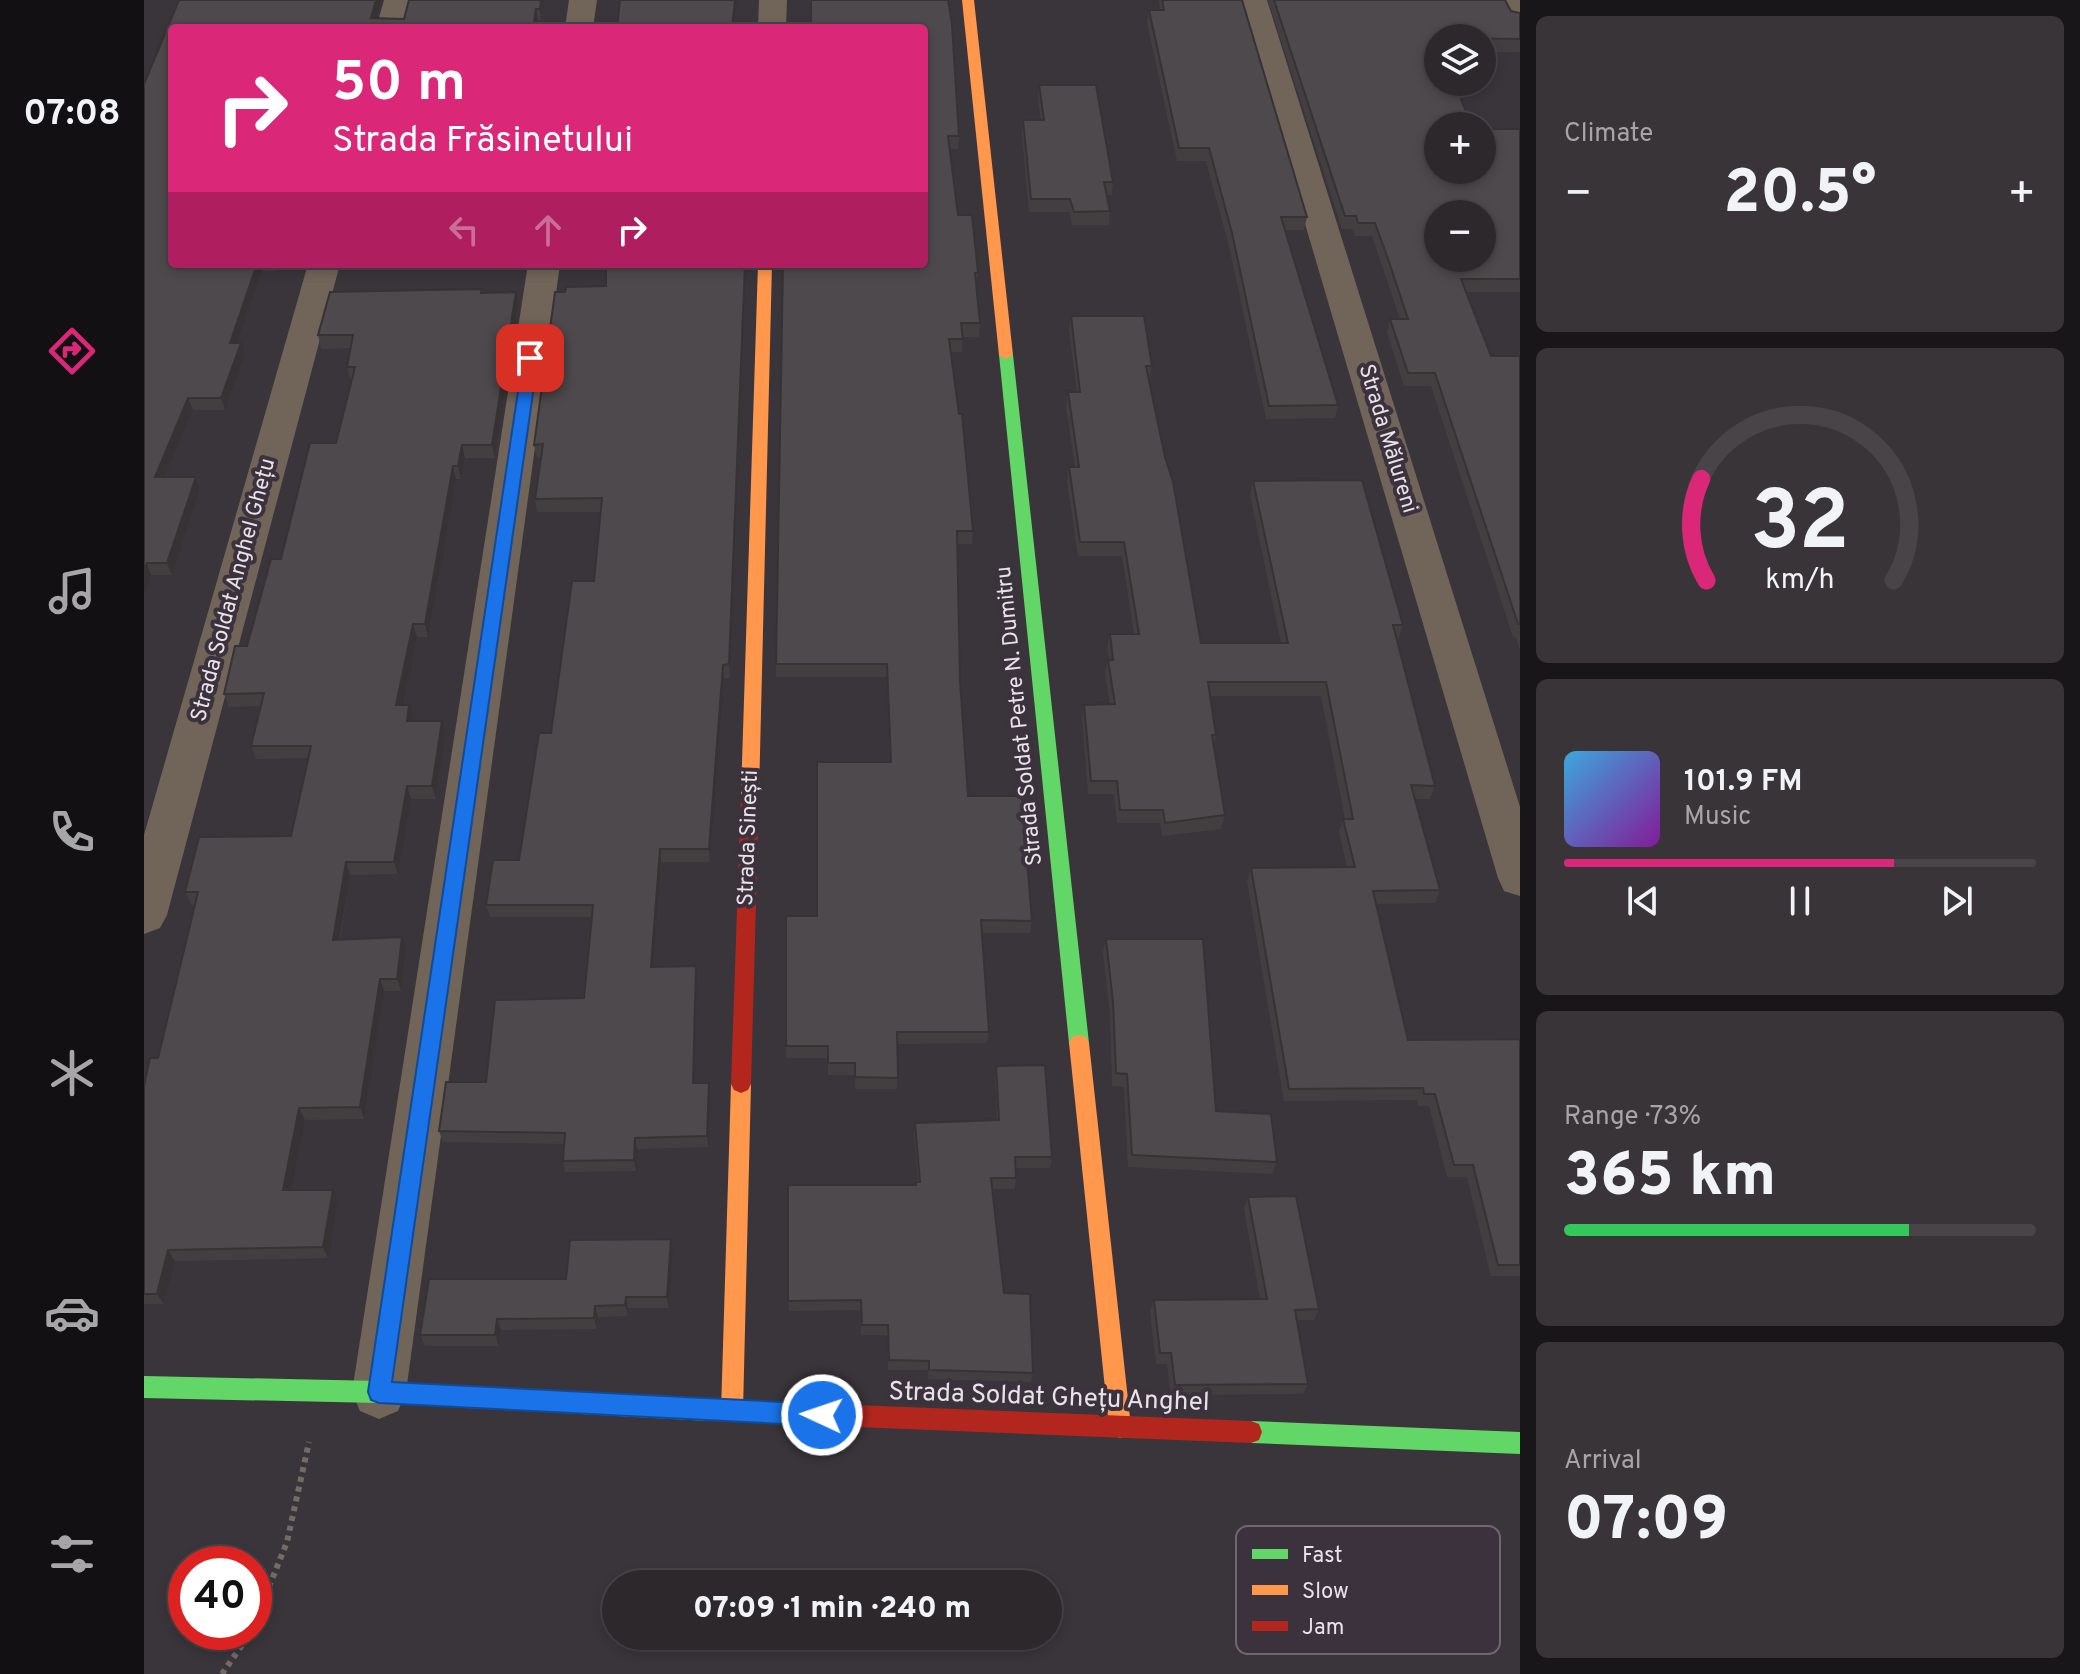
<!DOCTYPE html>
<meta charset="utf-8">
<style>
:root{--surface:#2c282c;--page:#383438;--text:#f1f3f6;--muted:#a6a6a9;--line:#484448;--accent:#db2777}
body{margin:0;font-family:Overpass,sans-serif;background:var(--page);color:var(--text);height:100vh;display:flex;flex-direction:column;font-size:30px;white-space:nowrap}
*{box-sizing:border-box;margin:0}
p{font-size:26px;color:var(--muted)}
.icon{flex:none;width:44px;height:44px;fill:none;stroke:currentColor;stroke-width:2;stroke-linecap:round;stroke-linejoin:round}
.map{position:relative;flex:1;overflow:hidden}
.sheet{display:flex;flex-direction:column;gap:16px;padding:16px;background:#181618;width:560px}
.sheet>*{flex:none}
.top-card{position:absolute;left:24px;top:24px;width:760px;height:244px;border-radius:8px;box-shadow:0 4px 12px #0003,0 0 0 2px var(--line);background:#db2777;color:#fff;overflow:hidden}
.controls{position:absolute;left:1280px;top:24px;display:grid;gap:16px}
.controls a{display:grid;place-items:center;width:72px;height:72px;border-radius:50%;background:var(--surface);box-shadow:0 4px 12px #0003,0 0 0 2px var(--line);font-size:40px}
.speed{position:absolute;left:24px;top:1546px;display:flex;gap:16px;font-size:40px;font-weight:700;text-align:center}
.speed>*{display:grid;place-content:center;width:104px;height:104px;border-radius:50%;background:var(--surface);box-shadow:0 4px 12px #0003,0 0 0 2px var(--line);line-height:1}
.speed .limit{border:12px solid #d22;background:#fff;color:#111}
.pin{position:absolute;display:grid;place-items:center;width:68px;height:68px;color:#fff;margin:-34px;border-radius:16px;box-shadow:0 4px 12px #0006}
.me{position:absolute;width:88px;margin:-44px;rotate:273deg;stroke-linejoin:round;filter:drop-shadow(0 0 6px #0008)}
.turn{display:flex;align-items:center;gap:28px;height:168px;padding:0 32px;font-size:36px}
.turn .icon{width:104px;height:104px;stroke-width:2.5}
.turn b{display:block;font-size:56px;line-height:68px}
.lanes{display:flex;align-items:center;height:76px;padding:0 32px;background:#0003;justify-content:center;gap:40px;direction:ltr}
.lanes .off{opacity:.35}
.big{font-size:60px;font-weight:800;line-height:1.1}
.sheet .widget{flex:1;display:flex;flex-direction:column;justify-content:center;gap:12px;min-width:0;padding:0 28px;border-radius:12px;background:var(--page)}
.sheet .dial{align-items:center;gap:0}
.dial svg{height:208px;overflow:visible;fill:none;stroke:var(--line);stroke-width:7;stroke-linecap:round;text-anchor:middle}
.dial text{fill:var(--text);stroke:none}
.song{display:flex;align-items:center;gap:24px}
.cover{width:96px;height:96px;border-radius:12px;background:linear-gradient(135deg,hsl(200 70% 55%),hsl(290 70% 35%))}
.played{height:8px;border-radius:4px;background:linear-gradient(90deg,var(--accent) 70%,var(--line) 70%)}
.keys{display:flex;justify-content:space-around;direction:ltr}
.heat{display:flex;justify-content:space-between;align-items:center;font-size:44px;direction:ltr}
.charge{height:12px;border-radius:6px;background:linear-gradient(90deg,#34c759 73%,var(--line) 0)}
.trip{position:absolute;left:458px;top:1570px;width:460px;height:80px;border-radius:40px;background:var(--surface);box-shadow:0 4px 12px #0003,0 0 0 2px var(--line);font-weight:800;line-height:80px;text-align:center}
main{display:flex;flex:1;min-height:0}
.tabs{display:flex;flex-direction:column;width:144px;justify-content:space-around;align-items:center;background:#121012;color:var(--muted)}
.tabs .icon{width:56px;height:56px}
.tabs .current{color:var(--accent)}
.tabs b{font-size:36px;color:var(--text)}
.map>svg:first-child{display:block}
</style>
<main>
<nav class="tabs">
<b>07:08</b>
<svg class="icon current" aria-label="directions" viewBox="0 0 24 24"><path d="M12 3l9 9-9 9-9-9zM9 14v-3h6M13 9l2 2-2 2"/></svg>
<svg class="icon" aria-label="music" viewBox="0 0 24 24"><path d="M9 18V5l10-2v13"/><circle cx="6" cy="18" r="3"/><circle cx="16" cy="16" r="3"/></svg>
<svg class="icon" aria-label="phone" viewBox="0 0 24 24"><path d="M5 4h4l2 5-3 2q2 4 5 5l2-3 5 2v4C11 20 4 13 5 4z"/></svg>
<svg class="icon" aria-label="climate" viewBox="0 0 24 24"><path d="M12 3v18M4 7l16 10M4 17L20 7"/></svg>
<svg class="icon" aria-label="car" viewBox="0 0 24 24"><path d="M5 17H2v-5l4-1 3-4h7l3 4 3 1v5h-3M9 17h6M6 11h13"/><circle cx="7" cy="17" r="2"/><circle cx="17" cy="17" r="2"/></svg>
<svg class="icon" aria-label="filters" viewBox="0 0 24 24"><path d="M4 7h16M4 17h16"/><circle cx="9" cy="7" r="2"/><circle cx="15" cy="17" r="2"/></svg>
</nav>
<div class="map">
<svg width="1376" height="1674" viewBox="0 0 1376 1674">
<rect width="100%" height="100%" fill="#3a353a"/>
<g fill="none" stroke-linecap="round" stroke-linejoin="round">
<!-- path -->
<path stroke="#736b64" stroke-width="6" stroke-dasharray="5 5" stroke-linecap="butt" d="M110 1624 143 1542 165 1442
M78 1674 107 1632"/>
<!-- street -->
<path fill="#716559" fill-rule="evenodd" d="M240 0H268L260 28H232Z
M425 0H453L449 28H421Z
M615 0H643L642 28H614Z
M1095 0H1123L1376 807V896L1360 891 1354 878Z
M1354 0H1376V24L1366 22Z
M164 264H196L23 915 16 928 0 934V835Z
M384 264H416L262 1392 254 1411 235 1419 216 1411 208 1392Z"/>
<!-- fast -->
<path fill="#63d668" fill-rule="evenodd" d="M862 351 869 355 945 1043 942 1049 935 1051 928 1049 925 1043 855 355Z
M0 1376 235 1381 565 1399 573 1402 576 1410 573 1418 565 1421 235 1403 0 1398Z
M1107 1421 1376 1432V1454L1107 1443 1099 1440 1096 1432 1099 1424Z"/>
<!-- slow -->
<path fill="#ff974d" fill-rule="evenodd" d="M818 0H830L869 355 862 359 855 355Z
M614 264H628L615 794 606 801 597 794Z
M935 1035 942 1037 945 1043 987 1427 984 1435 976 1438 968 1435 965 1427 925 1043 928 1037Z
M597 1075 604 1078 607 1084 599 1411 596 1419 588 1422 580 1419 577 1411 587 1084 590 1078Z"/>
<!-- jam -->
<path fill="#b3261e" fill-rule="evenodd" d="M606 787 615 794 607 1084 604 1090 597 1093 590 1090 587 1084 597 794Z
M565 1399 1107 1421 1115 1424 1118 1432 1115 1440 1107 1443 565 1421 557 1418 554 1410 557 1402Z"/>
</g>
<!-- wall -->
<path fill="#433f41" d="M35 0H238L233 18 260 19 265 0H400L397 20H394L392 28H28V264H134L131 271H118L93 343H97L101 355 81 410H49L20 477H52L56 489 28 575H7L0 597V84Z
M1015 0H1098L1163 217 1160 230H1141L1194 405 1191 418 1122 419 1085 246 1062 161H1033L1003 23 1005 10H1016Z
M1124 0H1361L1367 11 1376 13V52H1338V38H1294V170L1376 129V292H1322L1347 356H1376V650L1372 637H1369L1287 386H1260L1243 332 1246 319H1256L1228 236H1211L1208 229H1198Z
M780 28 815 136 814 149H805L814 215 834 273 832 286 836 323 835 337H818V352H807L829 531 828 544H814L816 680 824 796 888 921 886 933H838L845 1032 843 1043 753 1044V1089H711V1075H684V1058H642V1046L673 916 746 762 743 677H632V664Z
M895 85 969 182 968 195H963L966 211 965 225H928L925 212H885L878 134 879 120H897L894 98Z
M462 264H602L586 678H580L566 862H517L510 967 553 978 550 1083H565L566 1095 565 1147 493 1149 492 1171 421 1172 419 1161 420 1144 299 1142 295 1131 342 1082 440 998 448 917H346L342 905 375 860 407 733 450 581 457 512H393L391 499 397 458H393L390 445 421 292 462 286Z
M338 289 339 293 372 292 374 306 351 458H321L317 479H312L284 637H273L258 705 269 718 268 721 301 733 292 799H267L254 874 206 875 196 940 262 949 257 991H240L220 1119 161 1120 147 1190H189L194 1200 184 1258 31 1261 20 1304H0V1086L14 1058 51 905H47L41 892 147 836 165 758 112 759 107 746 117 706 85 707 80 694 103 646 137 559 192 443 207 381 203 367 207 348 177 349 174 335Z
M927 316 1008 366 1005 380 1057 643H1137L1106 495 1109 481 1259 625 1255 638H1253L1291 786 1286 799H1271L1296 890 1291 903 1232 904 1264 1040 1376 1039V1276H1347L1323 1177H1303L1285 1106H1274L1273 1100 1140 1101 1103 881 1107 868 1203 867 1195 832 1199 819H1201L1177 696H1066L1072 735 1070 746 1081 815 1077 829 1018 836 1016 823H973L970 794H944L938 718 940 705H966L961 673 964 660H965L963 648 966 634H990L978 556H934L923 481 925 467H931L922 406 924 392H933L925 330Z
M962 939 1072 1111 1133 1162 1128 1174 984 1167 980 1087 968 1086 966 1015 959 952Z
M852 1066 908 1157 906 1168H872V1178L871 1189H848L860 1293 889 1373 887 1382 784 1379V1370H744V1335H717V1310L645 1311 644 1301 772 1185 774 1182 770 1134 771 1123 853 1120 851 1077Z
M1104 1197 1175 1309 1170 1320H1153L1164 1384 1159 1394 1027 1395 1023 1364H1012L1006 1311 1010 1300 1116 1299 1100 1209Z
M527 1239 529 1251 525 1308H484V1316L454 1317 453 1329 357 1330 355 1346H281L276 1335Z"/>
<!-- shaded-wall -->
<path fill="#373335" d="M232 0H238L230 28 227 18Z
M397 0H400L397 20 396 9Z
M591 0H593L590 28H588Z
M392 9 394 20 392 28H389Z
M113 264H116L118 271 89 355 86 343Z
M601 264H602L586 678 585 664Z
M372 292 374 306 351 458 348 445Z
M97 343 101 355 81 410 77 398Z
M44 398 49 410 15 489 11 477Z
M318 445 321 458 317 479 314 466Z
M309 466 312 479 284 637 281 624Z
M52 477 56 489 28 575 23 563Z
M3 563 7 575 0 597V570Z
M269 624 273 637 256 718 252 705Z
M579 665 580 678 566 862 565 849Z
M265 705 269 718 266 734 263 721Z
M298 721 301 733 292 799 288 786Z
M263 786 267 799 254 874 250 862Z
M516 849 517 862 509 979 507 967Z
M202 862 206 875 193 952 189 940Z
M258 937 262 949 257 991 253 979Z
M552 966 553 978 550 1095 549 1083Z
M236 979 240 991 220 1119 216 1107Z
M565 1083 566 1095 565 1147 563 1136Z
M155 1108 161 1120 145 1201 139 1190Z
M491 1138 493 1149 492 1171 490 1160Z
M189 1190 194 1200 184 1258 179 1247Z
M527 1239 529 1251 525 1308 523 1297Z
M24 1250 31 1261 20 1304 13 1294Z
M482 1297 484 1308V1316L481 1305Z
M451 1306 454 1317 453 1329 450 1318Z
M353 1319 357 1330 355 1346 351 1335Z"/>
<!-- building -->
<path fill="#4e494c" stroke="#373335" stroke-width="2" fill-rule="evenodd" d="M35 0H232L227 18 260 19 265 0H397L396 9H392L389 28H28V264H113L86 343H97L77 398H44L11 477H52L23 563H3L0 570V84Z
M476 0H591L588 28H473Z
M667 0H804L808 24 815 136H804L814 215H828L834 273H831L836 323H817L819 339H805L815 414H818L829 531H813L816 680 824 796H878L888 921 837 920 845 1032H753L754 1078 711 1077V1063H684V1046H642V916H673V762H747L743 664H632L639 264H780V28H667Z
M1018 0H1098L1163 217H1137L1194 405 1125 406 1088 233 1065 148H1035L1005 10H1020Z
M1130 0H1361L1367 11 1376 13V39L1294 38 1293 40 1294 42V82H1310L1328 126H1294V170H1338V129H1376V279H1317L1347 356H1376V624H1374L1291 373H1264L1246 319H1264L1244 259 1231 223H1214L1212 216H1201ZM1294 214H1338V258H1294Z
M895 85H952L969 182H960L966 211 930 212 926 199H887L879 120H900Z
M462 264H601L585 664 579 665 565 849H516L507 967 552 966 549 1083H565L563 1136 491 1138 490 1160 419 1161 421 1133 295 1131 302 1082H342L351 1000 440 998 449 905H342L349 860H375L395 733H407L428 581H450L458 498 391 499 399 444 390 445 411 292H421L422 287 462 286Z
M338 289 337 293 372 292 348 445H318L314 466H309L281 624H269L252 705H265L263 721H298L288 786H263L250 862H202L189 940 258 937 253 979H236L216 1107 155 1108 139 1190H189L179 1247 24 1250 13 1294H0V1086L6 1058H14L54 892H41L55 837 147 836 167 746H107L120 693 80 694 91 646H103L127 559H137L166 443H192L211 367H203L209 335H174L186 292Z
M927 316H1000L1008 366H1002L1021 457 1029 482 1057 643H1144L1109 481 1218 480 1259 625H1249L1291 786 1267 785 1296 890 1229 891 1264 1040 1376 1039V1265H1354L1329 1165H1310L1291 1094H1280L1279 1088 1145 1089 1107 868 1211 867 1199 819H1209L1182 682H1064L1072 735H1068L1081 815 1021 823 1019 810H976L973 781H947L940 705 971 704 964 660H969L966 634H995L980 542H936L925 467H935L924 392H936Z
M962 939H1059L1072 1111 1127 1114 1133 1162 988 1155 983 1074 972 1073 969 1002Z
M901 1065 908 1157H871L872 1178H847L860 1293 886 1294 889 1373 785 1370V1361L745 1360 744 1325H718L717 1300 644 1301V1185H772V1182H776L771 1123 855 1120 852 1066Z
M1152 1196 1175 1309 1151 1310 1164 1384 1031 1385 1027 1353H1016L1010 1300 1123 1299 1104 1197Z
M527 1239 523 1297H482L481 1305 451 1306 450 1318 353 1319 351 1335H276L285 1279H422L426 1240Z"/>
<!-- route -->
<path fill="#1a73e8" stroke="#114b97" stroke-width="2" d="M386 354 394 358 248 1382 678 1404 686 1407 689 1415 686 1423 678 1426 235 1403 227 1400 224 1392 379 358Z"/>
<g text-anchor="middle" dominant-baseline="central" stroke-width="8" stroke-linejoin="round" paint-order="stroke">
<!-- street labels -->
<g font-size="22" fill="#e8e2e9" stroke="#3c323d">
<text transform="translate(1243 439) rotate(73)">Strada Mălureni</text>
<text transform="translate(90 590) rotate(-75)">Strada Soldat Anghel Ghețu</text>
<text transform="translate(876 716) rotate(-96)">Strada Soldat Petre N. Dumitru</text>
<text transform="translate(605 838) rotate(-88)">Strada Sinești</text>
</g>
<!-- near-street labels -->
<g font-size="26" fill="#e8e2e9" stroke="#3c323d">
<text transform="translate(905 1398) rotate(2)">Strada Soldat Ghețu Anghel</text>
</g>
</g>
<!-- legend -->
<rect x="1092" y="1526" width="264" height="128" rx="12" fill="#3c323d" stroke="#706771" stroke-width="2"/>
<rect x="1108" y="1549" width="36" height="10" fill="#63d668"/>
<rect x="1108" y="1585" width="36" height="10" fill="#ff974d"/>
<rect x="1108" y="1621" width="36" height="10" fill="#b3261e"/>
<g font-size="22" fill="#e8e2e9">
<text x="1158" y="1562">Fast</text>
<text x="1158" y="1598">Slow</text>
<text x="1158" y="1634">Jam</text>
</g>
</svg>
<div class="controls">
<a><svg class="icon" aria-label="layers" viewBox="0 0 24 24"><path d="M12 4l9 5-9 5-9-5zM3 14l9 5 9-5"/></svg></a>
<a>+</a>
<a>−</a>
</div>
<div class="speed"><div class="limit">40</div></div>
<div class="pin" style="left:386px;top:358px;background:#d93025"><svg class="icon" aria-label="arrive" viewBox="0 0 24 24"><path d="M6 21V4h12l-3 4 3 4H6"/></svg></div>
<svg class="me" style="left:678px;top:1415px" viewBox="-20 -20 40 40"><circle r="17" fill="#1a73e8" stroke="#fff" stroke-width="3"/><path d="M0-11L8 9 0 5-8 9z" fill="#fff"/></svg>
<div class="trip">07:09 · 1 min · 240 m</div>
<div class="top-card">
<div class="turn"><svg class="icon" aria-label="right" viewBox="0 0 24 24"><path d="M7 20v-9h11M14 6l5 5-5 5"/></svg><div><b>50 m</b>Strada Frăsinetului</div></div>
<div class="lanes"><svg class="icon off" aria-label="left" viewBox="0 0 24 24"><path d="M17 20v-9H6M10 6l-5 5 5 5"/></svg><svg class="icon off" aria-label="ahead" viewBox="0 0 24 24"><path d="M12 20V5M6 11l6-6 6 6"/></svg><svg class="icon" aria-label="right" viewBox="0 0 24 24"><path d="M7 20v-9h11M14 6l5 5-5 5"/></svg></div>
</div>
</div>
<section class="sheet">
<div class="widget"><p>Climate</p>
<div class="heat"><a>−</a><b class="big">20.5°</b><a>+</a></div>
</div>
<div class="widget dial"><svg viewBox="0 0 100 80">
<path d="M14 69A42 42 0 1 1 86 69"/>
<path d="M14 69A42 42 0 0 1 12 30" stroke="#db2777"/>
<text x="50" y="56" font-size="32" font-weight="700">32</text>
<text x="50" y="72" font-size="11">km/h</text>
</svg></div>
<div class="widget">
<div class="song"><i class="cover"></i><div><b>101.9 FM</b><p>Music</p></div></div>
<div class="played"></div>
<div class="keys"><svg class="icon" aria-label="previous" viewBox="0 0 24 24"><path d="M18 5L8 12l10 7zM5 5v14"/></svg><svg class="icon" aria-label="pause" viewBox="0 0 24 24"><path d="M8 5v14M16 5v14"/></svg><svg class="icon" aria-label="next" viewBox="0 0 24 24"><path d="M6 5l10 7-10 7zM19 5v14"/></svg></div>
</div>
<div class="widget"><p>Range · 73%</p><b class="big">365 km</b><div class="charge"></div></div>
<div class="widget"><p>Arrival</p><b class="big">07:09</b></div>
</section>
</main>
